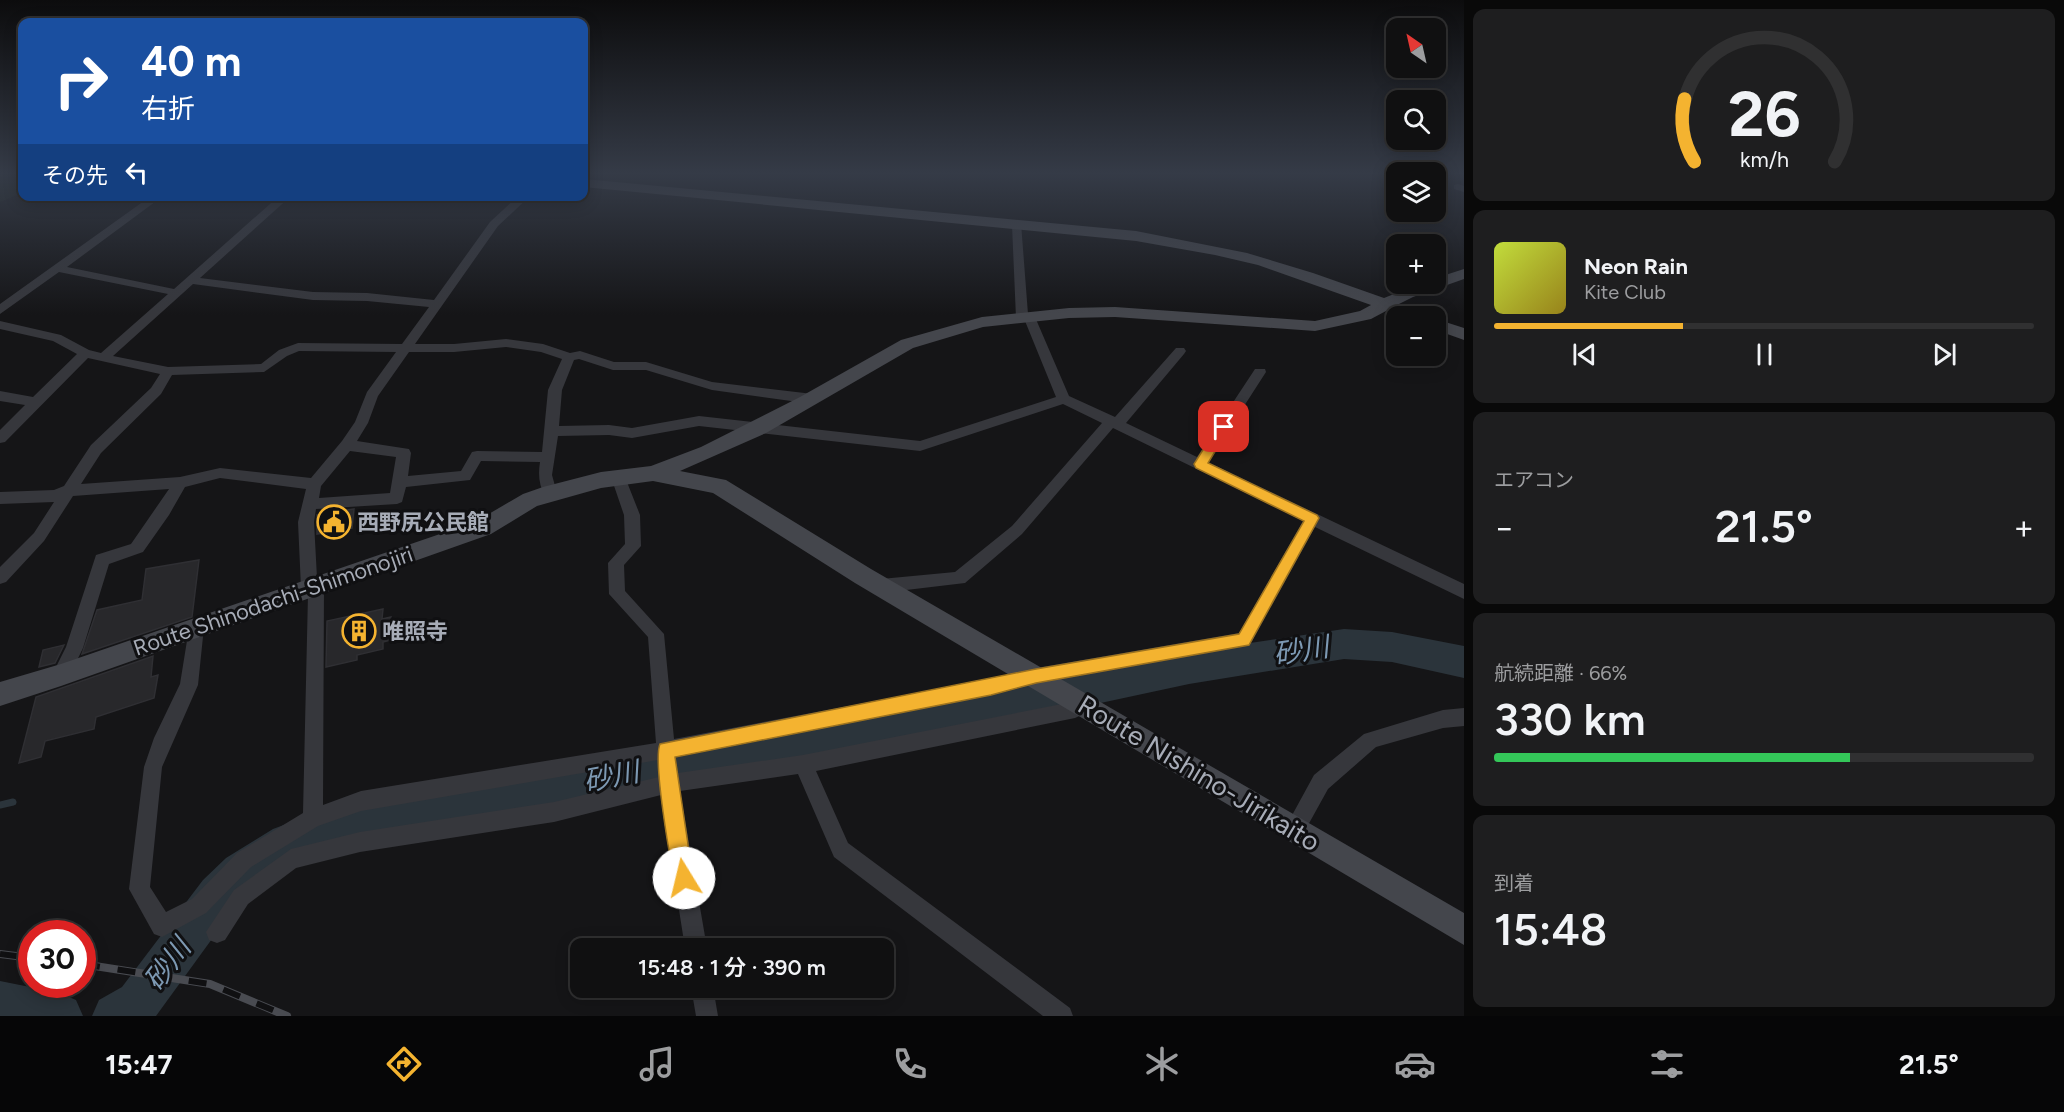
<!DOCTYPE html>
<html lang="ja">
<meta charset="utf-8">
<style>
:root{--surface:#101011;--page:#1e1e1f;--text:#f1f3f6;--muted:#9c9d9f;--line:#303031;--accent:#f4b330}
body{margin:0;font-family:Figtree,"Noto Sans JP",sans-serif;background:var(--page);color:var(--text);height:100vh;display:flex;flex-direction:column;font-size:22px;white-space:nowrap}
*{box-sizing:border-box;margin:0}
p{font-size:20px;color:var(--muted)}
.icon{flex:none;width:33px;height:33px;fill:none;stroke:currentColor;stroke-width:2;stroke-linecap:round;stroke-linejoin:round}
.map{position:relative;flex:1;overflow:hidden}
.drawer{display:flex;flex-direction:column;gap:9px;padding:9px;background:#090909;width:600px}
.drawer>*{flex:none}
.guide{position:absolute;left:18px;top:18px;width:570px;height:183px;border-radius:12px;box-shadow:0 3px 15px #0003,0 0 0 2px var(--line);background:#1a4fa0;color:#fff;overflow:hidden}
.needle{width:39px;rotate:326deg}
.controls{position:absolute;left:1386px;top:18px;display:grid;gap:12px}
.controls a{display:grid;place-items:center;width:60px;height:60px;border-radius:12px;background:var(--surface);box-shadow:0 3px 15px #0003,0 0 0 2px var(--line);font-size:30px}
.speed{position:absolute;left:18px;top:920px;display:flex;gap:12px;font-size:30px;font-weight:700;text-align:center}
.speed>*{display:grid;place-content:center;width:78px;height:78px;border-radius:50%;background:var(--surface);box-shadow:0 3px 15px #0003,0 0 0 2px var(--line);line-height:1}
.speed .limit{border:9px solid #d22;background:#fff;color:#111}
.pin{position:absolute;display:grid;place-items:center;width:51px;height:51px;color:#fff;margin:-26px;border-radius:12px;box-shadow:0 3px 9px #0006}
.me{position:absolute;width:66px;margin:-33px;rotate:351deg;stroke-linejoin:round;filter:drop-shadow(0 0 4px #0008)}
.turn{display:flex;align-items:center;gap:21px;height:126px;padding:0 24px;font-size:27px}
.turn .icon{width:78px;height:78px;stroke-width:2.5}
.turn b{display:block;font-size:42px;line-height:51px}
.then{display:flex;align-items:center;height:57px;padding:0 24px;background:#0003;gap:12px;font-size:22px}
.big{font-size:45px;font-weight:600;line-height:1.1}
.drawer .widget{flex:1;display:flex;flex-direction:column;justify-content:center;gap:9px;min-width:0;padding:0 21px;border-radius:12px;background:var(--page)}
.drawer .dial{align-items:center;gap:0}
.dial svg{height:156px;overflow:visible;fill:none;stroke:var(--line);stroke-width:7;stroke-linecap:round;text-anchor:middle}
.dial text{fill:var(--text);stroke:none}
.song{display:flex;align-items:center;gap:18px}
.cover{width:72px;height:72px;border-radius:9px;background:linear-gradient(135deg,hsl(70 70% 55%),hsl(50 70% 35%))}
.played{height:6px;border-radius:3px;background:linear-gradient(90deg,var(--accent) 35%,var(--line) 35%)}
.keys{display:flex;justify-content:space-around;direction:ltr}
.heat{display:flex;justify-content:space-between;align-items:center;font-size:33px;direction:ltr}
.charge{height:9px;border-radius:4px;background:linear-gradient(90deg,#34c759 66%,var(--line) 0)}
.trip{position:absolute;left:570px;top:938px;width:324px;height:60px;border-radius:12px;background:var(--surface);box-shadow:0 3px 15px #0003,0 0 0 2px var(--line);font-weight:600;line-height:60px;text-align:center}
.tabs{display:flex;height:96px;justify-content:space-around;align-items:center;background:#060607;color:var(--muted)}
.tabs .icon{width:42px;height:42px}
.tabs .active{color:var(--accent)}
.tabs b{font-size:27px;color:var(--text)}
main{display:flex;flex:1;min-height:0}
.map>svg:first-child{display:block}
</style>
<main>
<div class="map">
<svg width="1464" height="1016" viewBox="0 0 1464 1016">
<rect width="100%" height="100%" fill="#151517"/>
<!-- green -->
<path fill="#1b221c" d="M0 173H22V193L0 202Z"/>
<g fill="none" stroke-linecap="round" stroke-linejoin="round">
<!-- stream -->
<path stroke="#2b343b" stroke-width="7" d="M0 805 13 802"/>
<!-- river -->
<path fill="#2b343b" fill-rule="evenodd" d="M1344 629 1392 632 1464 646V678L1392 662 1344 659 1189 684 1040 716 329 848 299 859 256 888 233 910 156 1016H92L99 1000 122 987 203 880 226 858 273 829 329 808 1040 682 1189 652Z
M0 981 60 993 76 1000 83 1016H0Z"/>
</g>
<!-- building -->
<path fill="#28282b" stroke="#2f2f33" stroke-width="1.5" d="M354 509 352 528 317 534V515Z
M199 560 192 617 82 654 97 610 142 600 146 569Z
M383 609 382 619 391 617V640L383 642V649L357 655V660L326 667 327 621Z
M64 645 55 663 39 667 43 650Z
M153 656 151 677 158 675 154 698 96 717 94 729 45 741 41 757 19 763 36 697Z"/>
<g fill="none" stroke-linecap="round" stroke-linejoin="round">
<!-- street -->
<path fill="#36373c" fill-rule="evenodd" d="M1458 184 1464 186V192L1454 189V185Z
M151 196H163L67 267 174 289 279 196H291L200 278 313 292 367 293 434 300 490 222 518 196H530L498 226 415 344H454L506 339 543 344 570 353 580 351 614 362H646L712 382 813 394 820 399 813 404 712 390 646 370H613L579 359 574 360 562 390 559 426 609 425 632 428 699 416 920 441 1056 397 1025 321H1018L1016 318 1012 225 1017 222 1021 223 1028 314 1035 317 1069 396 1115 417 1176 348H1184L1186 351 1184 354 1126 423 1197 457 1255 369H1265L1266 372 1208 462 1464 584V599L1315 527 1250 645 1244 647 1036 684 991 695 676 757 678 773 803 755 1072 702 1084 697 1090 699 1093 705 1090 711 1075 718 816 771 848 843 1070 1008 1073 1016H1043L834 857 798 774 680 791 707 948H685L661 795 554 822 360 852 296 868 248 904 225 940 217 943 209 940 206 932 234 890 291 849 360 832 554 802 659 777 658 760 361 811 318 826 251 867 206 913 162 937 154 934 129 889 144 767 154 738 180 684 190 622 196 620 202 622 204 627 198 685 162 767 150 887 166 912 192 899 237 853 303 813 308 594 303 593 301 588 298 522 306 489 220 478 185 487 169 515 143 552 109 564 83 648 67 681 61 683 55 681 52 675 66 647 96 555 131 544 169 489 73 496 44 541 6 582 0 584V567L34 533 54 502 0 504V492L54 490 64 486 91 445 151 388 160 374 88 358 5 442 0 443V430L25 405 0 401V391L33 397 77 354 53 341 0 329V321L61 335 89 350 101 353 168 294 59 272 0 314V304ZM193 284 313 300 367 301 429 307 402 344 298 343 279 350 261 364 168 367 113 356ZM506 347 541 352 562 359 548 390 542 452 477 451 472 452 461 471 408 476 411 453 409 449 357 441 368 423 378 396 409 352H454ZM299 351 396 352 367 392 355 422 342 441 311 478 220 468 180 477 81 484 101 453 161 394 172 375 264 372 287 356ZM1063 404 1102 423 1012 526 955 572 881 579 875 581 873 586 875 591 881 593 965 583 1022 534 1113 428 1303 521 1239 633 1036 668 991 679 674 739 664 634 625 591 624 565 641 546 640 515 625 477 623 473H613L611 477 624 515 625 544 608 563 609 594 648 637 656 743 361 791 323 805 324 585 322 580 317 578 314 522 316 509 397 504 402 502 406 487 470 480 481 461 540 462C538 475 539 485 545 497H555L557 493 552 475 558 436 609 435 632 438 699 426 920 451ZM350 451 396 457 390 493 319 498 321 486Z
M1464 708V726L1443 728 1376 747 1328 789 1302 836 1295 839 1285 835 1282 828 1285 821 1290 819 1314 775 1364 734 1443 710Z
M691 987H713L718 1016H696Z"/>
<!-- secondary -->
<path fill="#44464c" fill-rule="evenodd" d="M584 179 1136 231 1247 253 1313 273 1384 298 1419 284H1436V278L1464 269V279L1413 297 1399 304 1422 312 1424 316H1401L1386 311 1371 319 1315 331 1115 317 1069 318 983 327 913 348 766 433 680 471 726 480 871 569 1464 913V945L855 583 713 493 653 481 601 488 537 506 491 534 61 686 0 706V682L61 664 475 522 523 494 543 487 601 472 651 466 701 447 800 397 901 340 982 317 1069 308 1115 307 1315 321 1360 311 1371 305 1258 265 1215 255 1136 241 584 187Z
M1436 319 1464 328V340L1436 330Z"/>
<!-- rail casing -->
<g stroke="#494b51" stroke-width="8">
<path id="rail" d="M0 954 32 958
M82 964 210 984 287 1016"/>
</g>
<!-- rail -->
<use href="#rail" stroke="#101012" stroke-width="6" stroke-dasharray="18" stroke-linecap="butt"/>
</g>
<!-- sky -->
<linearGradient id="sky" x2="0" y2="1"><stop stop-color="#0c0c0d"/><stop offset="0.55" stop-color="#353b47"/><stop offset="1" stop-color="#353b47" stop-opacity="0"/></linearGradient>
<rect width="1464" height="315" fill="url(#sky)"/>
<!-- route -->
<path fill="#f4b330" stroke="#9f741f" stroke-width="1.5" d="M1224 423 1230 427 1208 463 1317 515 1319 518 1249 645 1036 683 991 695 675 757 693 878 691 884 684 887 677 884C670 866 653 760 660 744L1036 669 1239 634 1304 521 1196 468 1194 464 1196 461 1219 424Z"/>
<!-- icons -->
<defs>
<g id="civic-ring" transform="scale(1.725)"><circle r="9.5" fill="#101012" stroke="#f4b330" stroke-width="1.5"/><path d="M-.6-6.5H3V-4.5H.6V-3L4-1V1h2V6H-6V1h2V-1L-.6-3ZM-1.2 2.5V6h2.4V2.5Z" fill="#f4b330"/></g>
<g id="building-ring" transform="scale(1.725)"><circle r="9.5" fill="#101012" stroke="#f4b330" stroke-width="1.5"/><path d="M-4-6H4V6H1V3H-1V6H-4ZM-2.5-4.3h1.7v1.8h-1.7ZM.8-4.3h1.7v1.8H.8ZM-2.5-1h1.7V.8h-1.7ZM.8-1h1.7V.8H.8Z" fill="#f4b330"/></g>
</defs>
<g fill-rule="evenodd">
<use href="#civic-ring" x="334" y="522"/>
<use href="#building-ring" x="359" y="631"/>
</g>
<g text-anchor="middle" dominant-baseline="central" stroke-width="6" stroke-linejoin="round" paint-order="stroke">
<!-- poi labels -->
<g font-size="22" font-weight="bold" fill="#a7acb7" stroke="#101012" text-anchor="start">
<text x="357" y="522">西野尻公民館</text>
<text x="382" y="631">唯照寺</text>
</g>
<!-- street labels -->
<g font-size="22" fill="#a7acb7" stroke="#101012">
<text transform="translate(273 601) rotate(-19)">Route Shinodachi-Shimonojiri</text>
</g>
<!-- near-street labels -->
<g font-size="27" fill="#a7acb7" stroke="#101012">
<text transform="translate(1199 773) rotate(31)">Route Nishino-Jirikaito</text>
</g>
<!-- near-water labels -->
<g font-size="28" font-style="italic" fill="#7d99b3" stroke="#101012">
<text transform="translate(1301 650) rotate(-9)">砂川</text>
<text transform="translate(611 776) rotate(-11)">砂川</text>
<text transform="translate(167 964) rotate(-53)">砂川</text>
</g>
</g>
</svg>
<div class="controls">
<a><svg class="needle" viewBox="-14 -14 28 28"><path d="M0-13l5 13h-10z" fill="#e53935"/><path d="M0 13l5-13h-10z" fill="#9c9d9f"/></svg></a>
<a><svg class="icon" aria-label="search" viewBox="0 0 24 24"><circle cx="10" cy="10" r="6"/><path d="M15 15l6 6"/></svg></a>
<a><svg class="icon" aria-label="layers" viewBox="0 0 24 24"><path d="M12 4l9 5-9 5-9-5zM3 14l9 5 9-5"/></svg></a>
<a>+</a>
<a>−</a>
</div>
<div class="speed"><div class="limit">30</div></div>
<div class="pin" style="left:1224px;top:427px;background:#d93025"><svg class="icon" aria-label="arrive" viewBox="0 0 24 24"><path d="M6 21V4h12l-3 4 3 4H6"/></svg></div>
<svg class="me" style="left:684px;top:878px" viewBox="-20 -20 40 40"><circle r="19" fill="#fff"/><path d="M0-13L10 11 0 6-10 11z" fill="#f4b330"/></svg>
<div class="trip">15:48 · 1 分 · 390 m</div>
<div class="guide">
<div class="turn"><svg class="icon" aria-label="right" viewBox="0 0 24 24"><path d="M7 20v-9h11M14 6l5 5-5 5"/></svg><div><b>40 m</b>右折</div></div>
<div class="then">その先<svg class="icon" aria-label="left" viewBox="0 0 24 24"><path d="M17 20v-9H6M10 6l-5 5 5 5"/></svg></div>
</div>
</div>
<section class="drawer">
<div class="widget dial"><svg viewBox="0 0 100 80">
<path d="M14 69A42 42 0 1 1 86 69"/>
<path d="M14 69A42 42 0 0 1 9 37" stroke="#f4b330"/>
<text x="50" y="56" font-size="32" font-weight="700">26</text>
<text x="50" y="72" font-size="11">km/h</text>
</svg></div>
<div class="widget">
<div class="song"><i class="cover"></i><div><b>Neon Rain</b><p>Kite Club</p></div></div>
<div class="played"></div>
<div class="keys"><svg class="icon" aria-label="previous" viewBox="0 0 24 24"><path d="M18 5L8 12l10 7zM5 5v14"/></svg><svg class="icon" aria-label="pause" viewBox="0 0 24 24"><path d="M8 5v14M16 5v14"/></svg><svg class="icon" aria-label="next" viewBox="0 0 24 24"><path d="M6 5l10 7-10 7zM19 5v14"/></svg></div>
</div>
<div class="widget"><p>エアコン</p>
<div class="heat"><a>−</a><b class="big">21.5°</b><a>+</a></div>
</div>
<div class="widget"><p>航続距離 · 66%</p><b class="big">330 km</b><div class="charge"></div></div>
<div class="widget"><p>到着</p><b class="big">15:48</b></div>
</section>
</main>
<nav class="tabs">
<b>15:47</b>
<svg class="icon active" aria-label="directions" viewBox="0 0 24 24"><path d="M12 3l9 9-9 9-9-9zM9 14v-3h6M13 9l2 2-2 2"/></svg>
<svg class="icon" aria-label="music" viewBox="0 0 24 24"><path d="M9 18V5l10-2v13"/><circle cx="6" cy="18" r="3"/><circle cx="16" cy="16" r="3"/></svg>
<svg class="icon" aria-label="phone" viewBox="0 0 24 24"><path d="M5 4h4l2 5-3 2q2 4 5 5l2-3 5 2v4C11 20 4 13 5 4z"/></svg>
<svg class="icon" aria-label="climate" viewBox="0 0 24 24"><path d="M12 3v18M4 7l16 10M4 17L20 7"/></svg>
<svg class="icon" aria-label="car" viewBox="0 0 24 24"><path d="M5 17H2v-5l4-1 3-4h7l3 4 3 1v5h-3M9 17h6M6 11h13"/><circle cx="7" cy="17" r="2"/><circle cx="17" cy="17" r="2"/></svg>
<svg class="icon" aria-label="filters" viewBox="0 0 24 24"><path d="M4 7h16M4 17h16"/><circle cx="9" cy="7" r="2"/><circle cx="15" cy="17" r="2"/></svg>
<b>21.5°</b>
</nav>
